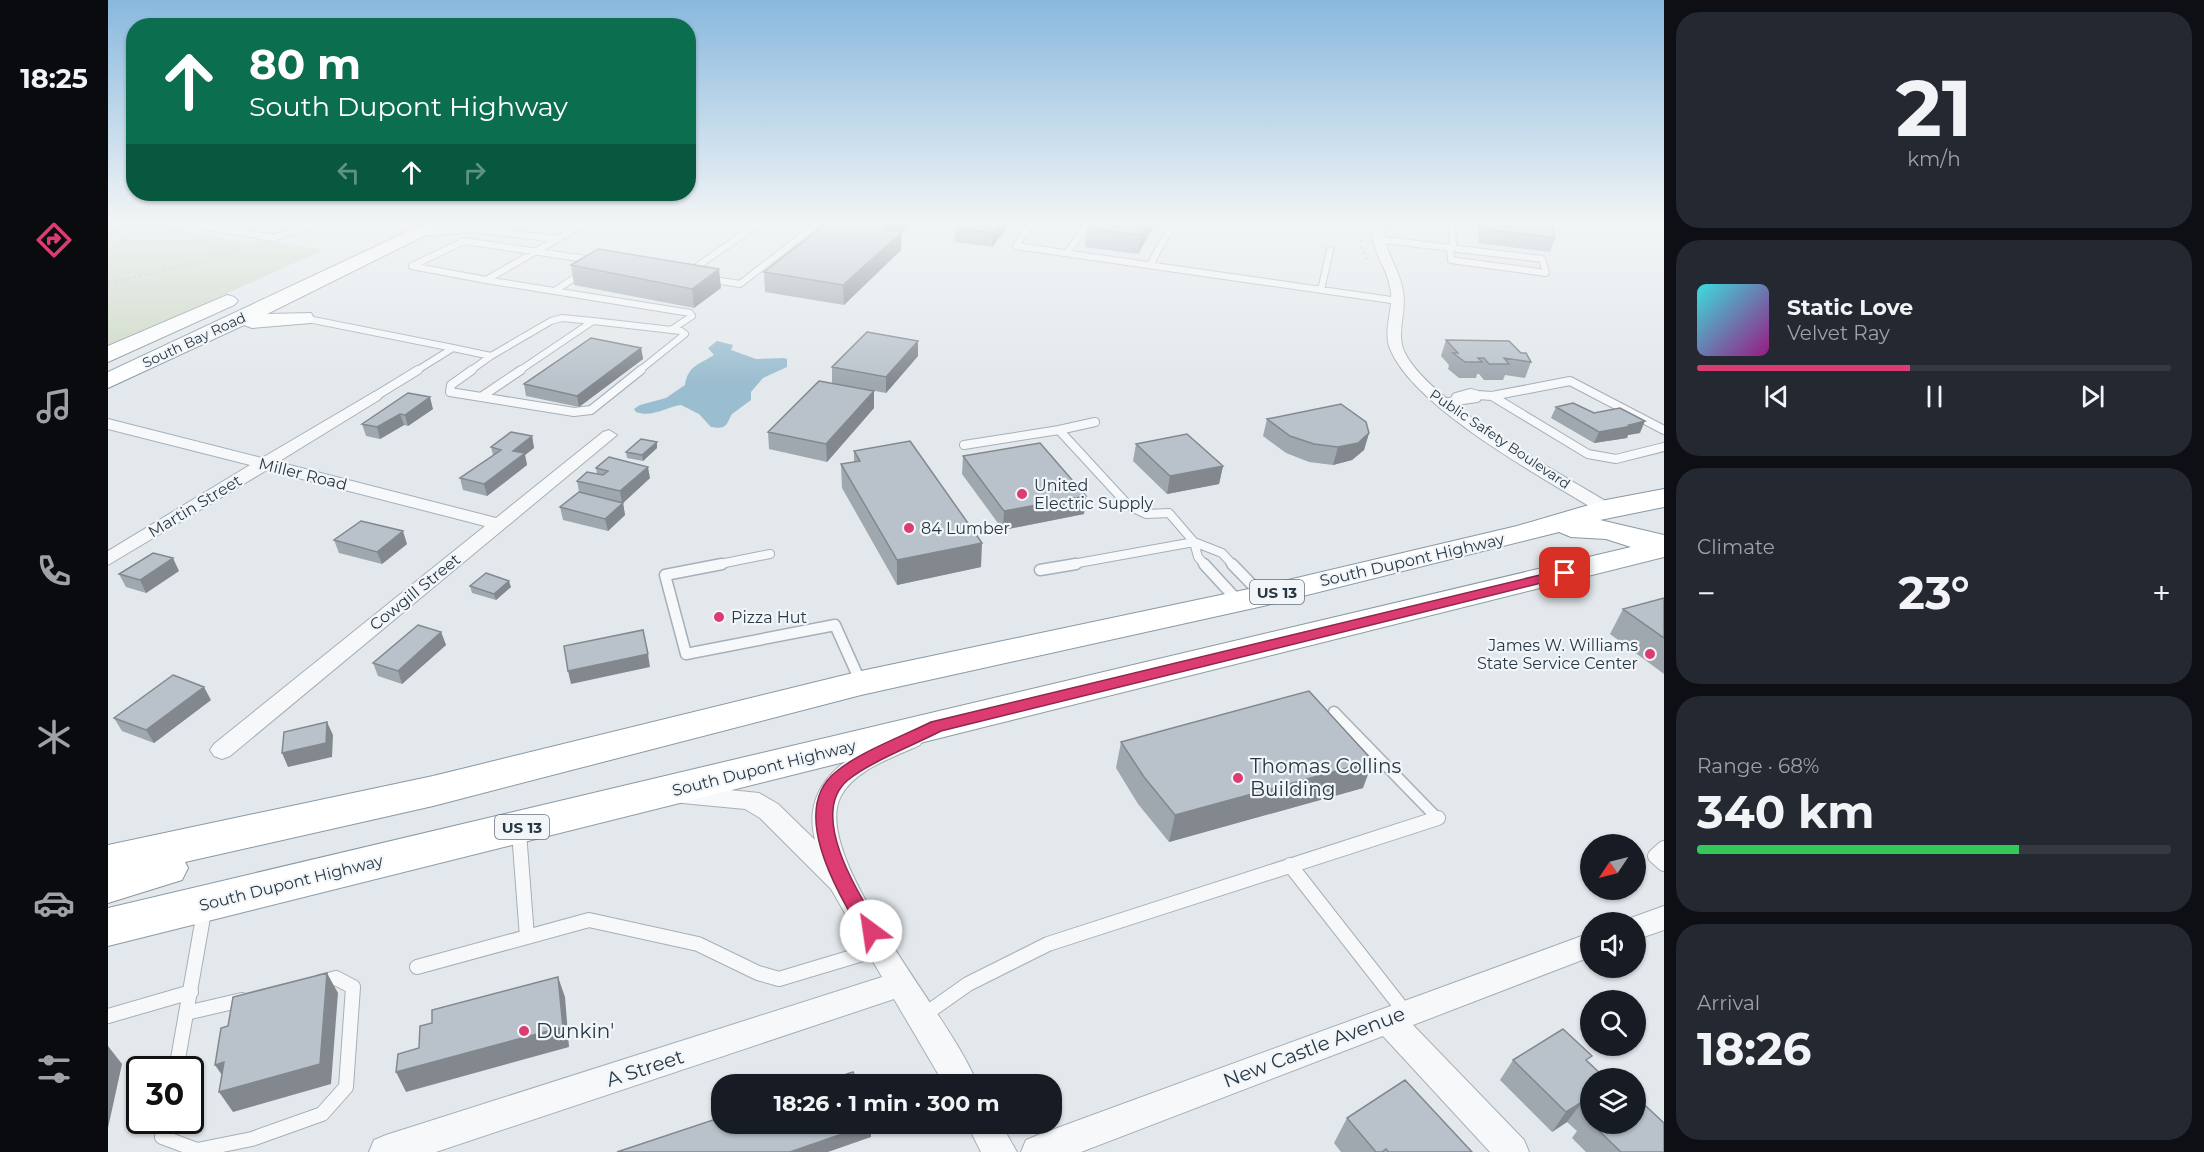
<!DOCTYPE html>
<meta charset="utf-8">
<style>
:root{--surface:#171b24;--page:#242831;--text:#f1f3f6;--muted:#9ea1a6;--line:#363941;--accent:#dc3c71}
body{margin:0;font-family:Montserrat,sans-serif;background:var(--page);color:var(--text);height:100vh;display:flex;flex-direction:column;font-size:22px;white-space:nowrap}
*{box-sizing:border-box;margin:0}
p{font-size:20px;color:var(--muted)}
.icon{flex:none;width:33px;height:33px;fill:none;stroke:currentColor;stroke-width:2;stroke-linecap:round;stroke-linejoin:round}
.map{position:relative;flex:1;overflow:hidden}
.panel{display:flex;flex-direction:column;gap:12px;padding:12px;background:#0d0f14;width:540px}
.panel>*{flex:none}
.guide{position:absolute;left:18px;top:18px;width:570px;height:183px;border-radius:24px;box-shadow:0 2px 4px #0004;background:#0b6e4f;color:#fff;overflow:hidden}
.needle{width:39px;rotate:235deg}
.tools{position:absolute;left:1472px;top:834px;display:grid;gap:12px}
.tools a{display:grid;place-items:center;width:66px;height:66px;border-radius:50%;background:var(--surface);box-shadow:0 2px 4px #0004;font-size:30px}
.speed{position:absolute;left:18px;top:1056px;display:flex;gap:12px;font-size:30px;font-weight:700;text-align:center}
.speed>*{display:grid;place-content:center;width:78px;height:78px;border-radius:50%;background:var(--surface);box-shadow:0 2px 4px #0004;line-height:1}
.speed .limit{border:3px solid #111;border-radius:9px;background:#fff;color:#111}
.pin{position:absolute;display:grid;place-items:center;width:51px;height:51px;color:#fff;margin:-26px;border-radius:12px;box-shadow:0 3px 9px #0006}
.me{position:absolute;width:66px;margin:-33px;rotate:329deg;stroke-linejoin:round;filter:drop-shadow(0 0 4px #0008)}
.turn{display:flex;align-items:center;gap:21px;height:126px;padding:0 24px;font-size:27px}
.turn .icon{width:78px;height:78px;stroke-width:2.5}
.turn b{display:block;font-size:42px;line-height:51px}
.lanes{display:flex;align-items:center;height:57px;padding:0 24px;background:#0003;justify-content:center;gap:30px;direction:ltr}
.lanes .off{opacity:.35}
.big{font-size:45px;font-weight:700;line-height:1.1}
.panel .tile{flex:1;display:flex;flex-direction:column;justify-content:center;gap:9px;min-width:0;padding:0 21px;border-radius:24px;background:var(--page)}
.panel .dial{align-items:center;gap:0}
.dial b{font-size:78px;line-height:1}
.song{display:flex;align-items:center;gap:18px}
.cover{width:72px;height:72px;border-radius:9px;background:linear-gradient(135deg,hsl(180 70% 55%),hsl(310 70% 35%))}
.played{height:6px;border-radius:3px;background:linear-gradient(90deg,var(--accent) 45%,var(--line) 45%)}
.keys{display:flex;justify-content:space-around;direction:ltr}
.heat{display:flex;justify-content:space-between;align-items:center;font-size:33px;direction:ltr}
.charge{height:9px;border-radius:4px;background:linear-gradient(90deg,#34c759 68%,var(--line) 0)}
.trip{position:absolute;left:603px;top:1074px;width:351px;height:60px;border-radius:24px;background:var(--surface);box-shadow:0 2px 4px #0004;font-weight:700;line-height:60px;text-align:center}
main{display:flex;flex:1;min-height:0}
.menu{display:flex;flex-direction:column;width:108px;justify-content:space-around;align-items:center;background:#090b0e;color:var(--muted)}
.menu .icon{width:42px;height:42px}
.menu .on{color:var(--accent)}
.menu b{font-size:27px;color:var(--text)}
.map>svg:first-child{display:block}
</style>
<main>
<nav class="menu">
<b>18:25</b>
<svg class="icon on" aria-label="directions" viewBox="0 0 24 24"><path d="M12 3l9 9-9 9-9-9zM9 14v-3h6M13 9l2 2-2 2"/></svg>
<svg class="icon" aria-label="music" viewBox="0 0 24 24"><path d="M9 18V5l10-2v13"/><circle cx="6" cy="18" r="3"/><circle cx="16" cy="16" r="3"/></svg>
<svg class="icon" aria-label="phone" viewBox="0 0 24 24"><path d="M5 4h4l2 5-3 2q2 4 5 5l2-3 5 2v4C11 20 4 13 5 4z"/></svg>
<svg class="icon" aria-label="climate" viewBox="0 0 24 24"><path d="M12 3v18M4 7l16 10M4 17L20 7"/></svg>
<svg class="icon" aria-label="car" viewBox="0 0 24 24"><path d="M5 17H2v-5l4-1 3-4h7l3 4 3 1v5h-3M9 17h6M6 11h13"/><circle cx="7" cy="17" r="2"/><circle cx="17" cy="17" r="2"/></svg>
<svg class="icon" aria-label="filters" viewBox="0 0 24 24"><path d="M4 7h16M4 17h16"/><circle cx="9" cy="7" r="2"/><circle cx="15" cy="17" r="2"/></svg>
</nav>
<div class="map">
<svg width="1556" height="1152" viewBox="0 0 1556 1152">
<rect width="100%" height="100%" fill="#e3e8ec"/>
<!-- green -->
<path fill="#cbd7c3" d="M0 222H54L62 224 56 227 140 242 148 239 215 250 0 347Z"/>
<!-- water -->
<path fill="#9abdcf" d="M609 341 625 345 623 350 648 359 676 358 679 359V367L655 378 643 392V400L624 414C618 424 620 430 603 427L591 414 573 405C558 407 544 418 528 412L526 409 532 405 558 398 577 385C580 365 592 364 606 355L600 348Z"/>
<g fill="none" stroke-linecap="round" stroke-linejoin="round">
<!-- service-far3 casing -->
<g stroke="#a7b0b7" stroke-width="8">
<path id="service-far3" d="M74 222 165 238 211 222
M479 222 378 280 582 313 584 316 563 330
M924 222 908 246 1290 301
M1344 222 1345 248
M315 233 365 229 449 239
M1268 239 1342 248
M1342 248 1434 259 1438 273 1343 260Z
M959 253 981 222
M1042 265 1066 222
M581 272 653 222
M600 279 632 284 712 222
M378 280 304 266 356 241 485 260
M448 290 474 273
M1213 290 1222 250
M195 318 345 348 308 371
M485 321 573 331 577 334 531 371
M345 348 383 356
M383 356 443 321 454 318 485 321 411 371
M362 371 383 356"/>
</g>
<!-- service-far2 casing -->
<g stroke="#a7b0b7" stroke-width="10">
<path id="service-far2" d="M364 370 343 385 342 392 373 397 413 370
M1370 395 1384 396 1462 381 1556 430
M1384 396 1480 454 1508 459 1556 447
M266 397 310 370
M373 397 466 412 483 410 533 370
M1334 403 1369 398 1370 395 1362 393 1348 397V400
M856 445 951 430
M607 565 662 554
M959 565 1086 542 1061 513 1038 514 1021 506 951 430 987 422
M1097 565 1090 557 1086 542 1114 553 1125 565"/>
</g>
<!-- service-far1 casing -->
<g stroke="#a7b0b7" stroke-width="13">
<path id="service-far1" d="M614 564 557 575 578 654 727 625 753 683
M1096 564 1130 601
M1124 564 1155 596
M932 570 968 564
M1226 712 1330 819"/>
</g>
<!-- service casing -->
<g stroke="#a7b0b7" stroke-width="16">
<path id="service" d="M411 832 419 937
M1556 848 1547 856 1556 864
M1182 865 1297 1012
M309 967 481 920 590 944 650 973 671 979 771 949
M78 1013 134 1000
M816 1015 860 984 940 944 1330 818
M0 1016 83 992
M68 1070 96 912
M58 1120 54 1137 89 1150 144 1139 214 1114 238 1087 245 987 228 978 212 982"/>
</g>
<!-- minor casing -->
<g stroke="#a7b0b7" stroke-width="2">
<path id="minor" d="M1264 222H1276C1275 255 1291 264 1295 292 1299 311 1288 332 1296 351 1319 402 1454 474 1504 505L1507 509 1504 513H1492C1436 478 1309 410 1283 351 1274 333 1285 311 1283 292 1279 264 1263 255 1264 222Z
M266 392 271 394 274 397 271 400 170 462 388 518 495 432 501 430 509 435 122 756 114 759 106 756 102 750 106 744 377 526 159 470 0 565V551L142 465 0 429V419L154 458Z
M804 731 812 733 816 739 812 745C787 757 747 769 733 796 700 856 848 1022 869 1084H836L786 999 328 1152H261L266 1140 278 1135 774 977 723 889 652 818 637 809 574 803 565 801 562 794 565 787 574 785 651 793 670 804 707 840C691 777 752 746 804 731Z
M1556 906V930L1527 940V922H1516L1517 920Z
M1482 933V957L1305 1025 1416 1140 1421 1152H1382L1275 1036 973 1152H913L918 1140 930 1135Z
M859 1124H893L909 1152H873Z"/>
</g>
<!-- trunk casing -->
<g stroke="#8898a4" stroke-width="2">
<path id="trunk" d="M320 222H344L159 314 203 313 206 318 203 323 144 328 136 325 0 388V372Z
M119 295 126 297 130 301 126 305 0 362V346Z
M1556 489V507L1492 520 1556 535V557L0 946V908L1523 547 1498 539 1463 537 1451 532 1155 606 753 695 325 806 77 862 80 868 74 880 0 903V845L325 776 753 671 1155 586 1409 526 1498 500Z"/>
</g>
<!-- path -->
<path stroke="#c0c6cb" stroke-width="2" stroke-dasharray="3 3" stroke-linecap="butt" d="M0 226 13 232 15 242H87L111 245
M1253 228V247L1259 260
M218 234 247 222
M103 258 111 245 127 247
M13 280 85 264 137 247
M0 281 13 280 0 284"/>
<!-- service-far3 -->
<use href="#service-far3" stroke="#f6f8fa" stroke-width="6"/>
<!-- service-far2 -->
<use href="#service-far2" stroke="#f6f8fa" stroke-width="8"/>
<!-- service-far1 -->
<use href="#service-far1" stroke="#f6f8fa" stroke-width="10"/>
<!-- service -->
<use href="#service" stroke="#f6f8fa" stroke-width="14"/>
<!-- minor -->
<use href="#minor" fill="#f6f8fa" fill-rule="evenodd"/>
<!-- trunk -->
<use href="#trunk" fill="#fff" fill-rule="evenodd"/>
</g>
<!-- wall -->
<path fill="#9fa7af" d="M720 222H814L812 224 803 223 793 232V250L736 305 657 292 656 272Z
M854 222H900L899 228 884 247 847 242 848 228Z
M984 222H1048L1030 254 977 247 979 228Z
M1369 222H1443L1447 238 1442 252 1371 243Z
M463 265 613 288 586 308 466 285Z
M1338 340 1423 362 1417 378 1397 375 1395 380H1376L1371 374H1369L1368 378H1351L1340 369 1341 365 1333 356Z
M533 348 535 359 471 407 418 396 416 384Z
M810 356 778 393 724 383V367Z
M300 393 325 409 300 426 296 425 272 439 258 436 254 424Z
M1448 407 1532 433 1520 435 1519 438 1486 443 1443 418Z
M766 408 719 462 661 449 660 432Z
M1159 419 1261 433 1256 450 1244 460 1225 465 1201 462 1178 453 1155 436Z
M424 436 426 448 417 455 419 465 379 496 355 490 352 478 385 455 383 447Z
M1028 444 1115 466 1111 484 1059 494 1025 461Z
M549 448 535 461 519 458 518 452Z
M746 451 873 567 789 585 734 488 733 464 746 462Z
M855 456 978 496 976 514 895 530 854 474Z
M488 468 542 478 515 503 517 515 500 531 455 520 452 507 471 492 469 481 489 474Z
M226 540 299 544 274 564 231 553Z
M71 571 38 593 18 587 11 574Z
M362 586 403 587 388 600 364 593Z
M1556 598V674L1502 634 1515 609Z
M333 632 338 645 294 684 270 676 265 663Z
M103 700 46 743 14 731 6 718Z
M1013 742 1255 788 1061 842 1030 804 1008 768Z
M1405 1060 1480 1062 1482 1078V1124H1527L1556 1152H1478L1464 1138 1469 1131 1459 1122 1444 1132 1392 1080Z
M1239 1118 1364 1152H1233L1226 1143Z"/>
<!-- shaded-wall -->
<path fill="#82888e" d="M784 222H803L776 247V229Z
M894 222H900L899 228 884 247 885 233Z
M1040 222H1048L1030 254 1033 235Z
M794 232 793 250 736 305 735 285Z
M611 269 613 288 586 308 584 289Z
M810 341V356L778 393V377Z
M533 348 535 359 471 407 469 396Z
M766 391V408L719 462 718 444Z
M322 397 325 409 300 426 297 415Z
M292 414 296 425 272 439 269 427Z
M1537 421 1532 433 1520 435 1519 438 1486 443 1491 432Z
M1261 433 1256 450 1244 460 1225 465 1230 447Z
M424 436 426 448 417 455 419 465 379 496 376 484 405 451Z
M549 442V448L535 461 534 455Z
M1115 466 1111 484 1059 494 1062 476Z
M540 467 542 478 515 503 517 515 500 531 497 519 514 503 512 491Z
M978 496 976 514 895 530 896 511Z
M295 531 299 544 274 564 269 552Z
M874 543 873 567 789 585V560Z
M65 558 71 571 38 593 32 580Z
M401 581 403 587 388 600 386 594Z
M333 632 338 645 294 684 290 671Z
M540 654 542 667 463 684 460 671Z
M96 687 103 700 46 743 38 730Z
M219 722 225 735 224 757 180 767 174 753Z
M1265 761 1255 788 1061 842 1067 815Z
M219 973 230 993 223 1084 125 1112 111 1092Z
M450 977 457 997 461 1047 298 1092 288 1072Z
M0 1046 14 1064 0 1128Z
M116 1062 120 1084 107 1065Z
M1474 1102 1459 1122 1444 1132 1458 1112Z
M763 1124V1137L720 1152H682Z"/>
<!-- building -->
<path fill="#b9c2cb" stroke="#82888e" stroke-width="1.5" d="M720 222H784L776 229 794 232 735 285 656 272Z
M854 222H894L885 233 848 228Z
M984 222H1040L1033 235 979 228Z
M1375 222H1443L1447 238 1376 229Z
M490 249 611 269 584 289 463 265Z
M759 332 810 341 778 377 724 367Z
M483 338 533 348 469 396 416 384Z
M1338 340 1401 341 1413 353H1418L1423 362 1396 358 1401 364H1381L1376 358H1370L1374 362H1357L1345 353H1350Z
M711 381 766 391 718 444 660 432Z
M300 393 322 397 297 415 292 414 269 427 254 424Z
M1465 403 1486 413 1512 408 1537 421 1521 425 1524 426 1491 432 1448 407Z
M1233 404 1258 422 1261 433 1250 443 1230 447 1206 444 1182 436 1159 419Z
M403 432 424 436 405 451 417 453 376 484 352 478 393 450 383 447Z
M1079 434 1115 466 1062 476 1028 444Z
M533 439 549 442 534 455 518 452Z
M802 441 874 543 789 560 733 464 752 461 746 451Z
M932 443 978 496 896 511 855 456Z
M501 457 540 467 512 491 469 481 479 472 495 475 500 471 488 468Z
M471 492 515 503 497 519 452 507Z
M253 521 295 531 269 552 226 540Z
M45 553 65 558 32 580 11 574Z
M378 573 401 581 386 594 362 586Z
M1556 598V638L1515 609Z
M310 625 333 632 290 671 265 663Z
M535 630 540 654 460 671 456 646Z
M65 675 96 687 38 730 6 718Z
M1201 691 1265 761 1067 815 1036 777 1013 742Z
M219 722 218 743 174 753 176 732Z
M219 973 212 1064 111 1092 116 1062 107 1065 113 1028 120 1026 125 997Z
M450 977 455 1027 288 1072 290 1054 311 1048 312 1026 324 1023V1010Z
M1455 1029 1484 1056 1478 1060 1497 1078H1482V1110L1474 1102 1458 1112 1405 1060Z
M745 1072 750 1084H709Z
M1504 1074 1509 1078H1498Z
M1297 1080 1364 1152H1281L1278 1149 1274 1152H1268L1239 1118Z
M1527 1096 1556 1123V1152H1513L1484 1124H1527Z
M614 1117V1124H763L682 1152H509Z"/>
<!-- sky -->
<linearGradient id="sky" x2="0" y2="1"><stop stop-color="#89b8de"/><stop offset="0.58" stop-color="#f2f5f6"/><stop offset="1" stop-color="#f2f5f6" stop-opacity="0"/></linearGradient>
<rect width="1556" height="384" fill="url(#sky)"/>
<!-- route -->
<path fill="#dc3c71" stroke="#8f2749" stroke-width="1.5" d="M1457 569 1462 570V576L833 731C808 744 760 763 740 780 700 813 749 892 770 925L773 931 770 937 763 940 756 937C732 896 678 810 729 771 752 752 795 736 823 722Z"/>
<!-- markers -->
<g fill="#dc3c71" stroke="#f3f6f9" stroke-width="2">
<circle cx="914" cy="494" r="6"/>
<circle cx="801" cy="528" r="6"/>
<circle cx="611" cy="617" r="6"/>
<circle cx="1542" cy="654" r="6"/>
<circle cx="1130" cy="778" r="6"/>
<circle cx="416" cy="1031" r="6"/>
</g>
<g text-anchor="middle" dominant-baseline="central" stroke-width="4.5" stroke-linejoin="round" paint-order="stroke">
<!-- far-street labels -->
<g font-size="14" fill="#283946" stroke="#f3f6f9">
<text transform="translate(86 340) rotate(-25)">South Bay Road</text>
<text transform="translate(1392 439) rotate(34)">Public Safety Boulevard</text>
</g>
<!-- shield labels -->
<g fill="#f3f6f9" stroke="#65727c" stroke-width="1.5">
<rect x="1142" y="580" width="54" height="24" rx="4.5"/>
<rect x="387" y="815" width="54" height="24" rx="4.5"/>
</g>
<g font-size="15" font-weight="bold" fill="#283946">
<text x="1169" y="592">US 13</text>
<text x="414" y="827">US 13</text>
</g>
<!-- street labels -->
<g font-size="16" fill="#283946" stroke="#f3f6f9">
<text transform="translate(195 474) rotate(14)">Miller Road</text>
<text transform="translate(87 506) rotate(-31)">Martin Street</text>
<text transform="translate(1304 560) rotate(-13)">South Dupont Highway</text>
<text transform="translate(307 592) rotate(-39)">Cowgill Street</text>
<text transform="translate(656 768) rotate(-14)">South Dupont Highway</text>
<text transform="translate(183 883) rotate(-14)">South Dupont Highway</text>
</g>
<!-- poi labels -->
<g font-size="16" fill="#283946" stroke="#f3f6f9" text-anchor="start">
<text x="926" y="485">United<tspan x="926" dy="18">Electric Supply</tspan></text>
<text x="813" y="528">84 Lumber</text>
<text x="623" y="617">Pizza Hut</text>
<text x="1530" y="645" text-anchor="end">James W. Williams<tspan x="1530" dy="18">State Service Center</tspan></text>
</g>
<!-- near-poi labels -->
<g font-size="20" fill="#283946" stroke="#f3f6f9" text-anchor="start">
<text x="1142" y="766">Thomas Collins<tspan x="1142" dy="23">Building</tspan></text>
<text x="428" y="1031">Dunkin'</text>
</g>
<!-- near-street labels -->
<g font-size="20" fill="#283946" stroke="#f3f6f9">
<text transform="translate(1206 1047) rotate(-21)">New Castle Avenue</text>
<text transform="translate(537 1068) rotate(-18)">A Street</text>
</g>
</g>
</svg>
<div class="tools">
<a><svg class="needle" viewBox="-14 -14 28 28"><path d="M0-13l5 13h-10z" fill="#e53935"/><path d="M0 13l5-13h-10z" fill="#9ea1a6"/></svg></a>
<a><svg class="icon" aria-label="sound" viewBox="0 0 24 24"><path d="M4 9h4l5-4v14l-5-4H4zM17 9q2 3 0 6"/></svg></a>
<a><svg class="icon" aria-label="search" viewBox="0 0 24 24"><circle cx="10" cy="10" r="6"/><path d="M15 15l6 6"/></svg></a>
<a><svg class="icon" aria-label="layers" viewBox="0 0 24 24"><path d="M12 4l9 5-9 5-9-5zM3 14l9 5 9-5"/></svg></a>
</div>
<div class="speed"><div class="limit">30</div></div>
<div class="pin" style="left:1457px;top:573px;background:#d93025"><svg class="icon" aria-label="arrive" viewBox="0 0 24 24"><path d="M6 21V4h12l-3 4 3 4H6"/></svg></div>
<svg class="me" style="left:763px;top:931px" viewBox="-20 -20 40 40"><circle r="19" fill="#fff"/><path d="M0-13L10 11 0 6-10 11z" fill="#dc3c71"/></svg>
<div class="trip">18:26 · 1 min · 300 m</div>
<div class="guide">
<div class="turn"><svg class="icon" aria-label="ahead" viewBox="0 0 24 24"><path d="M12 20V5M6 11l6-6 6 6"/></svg><div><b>80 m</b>South Dupont Highway</div></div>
<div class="lanes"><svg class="icon off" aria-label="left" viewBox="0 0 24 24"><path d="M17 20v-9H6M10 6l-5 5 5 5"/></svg><svg class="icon" aria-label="ahead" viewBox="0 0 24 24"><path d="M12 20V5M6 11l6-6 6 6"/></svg><svg class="icon off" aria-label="right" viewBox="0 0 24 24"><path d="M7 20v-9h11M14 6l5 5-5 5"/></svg></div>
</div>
</div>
<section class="panel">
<div class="tile dial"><b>21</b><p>km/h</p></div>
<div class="tile">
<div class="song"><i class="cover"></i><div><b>Static Love</b><p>Velvet Ray</p></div></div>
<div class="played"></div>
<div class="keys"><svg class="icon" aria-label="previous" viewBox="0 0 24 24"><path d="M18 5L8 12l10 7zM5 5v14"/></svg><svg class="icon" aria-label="pause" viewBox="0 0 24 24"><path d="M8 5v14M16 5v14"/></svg><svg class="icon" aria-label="next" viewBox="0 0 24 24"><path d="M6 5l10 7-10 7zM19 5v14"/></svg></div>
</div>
<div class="tile"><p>Climate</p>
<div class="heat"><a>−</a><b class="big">23°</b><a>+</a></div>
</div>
<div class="tile"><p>Range · 68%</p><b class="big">340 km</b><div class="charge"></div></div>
<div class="tile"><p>Arrival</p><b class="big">18:26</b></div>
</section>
</main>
